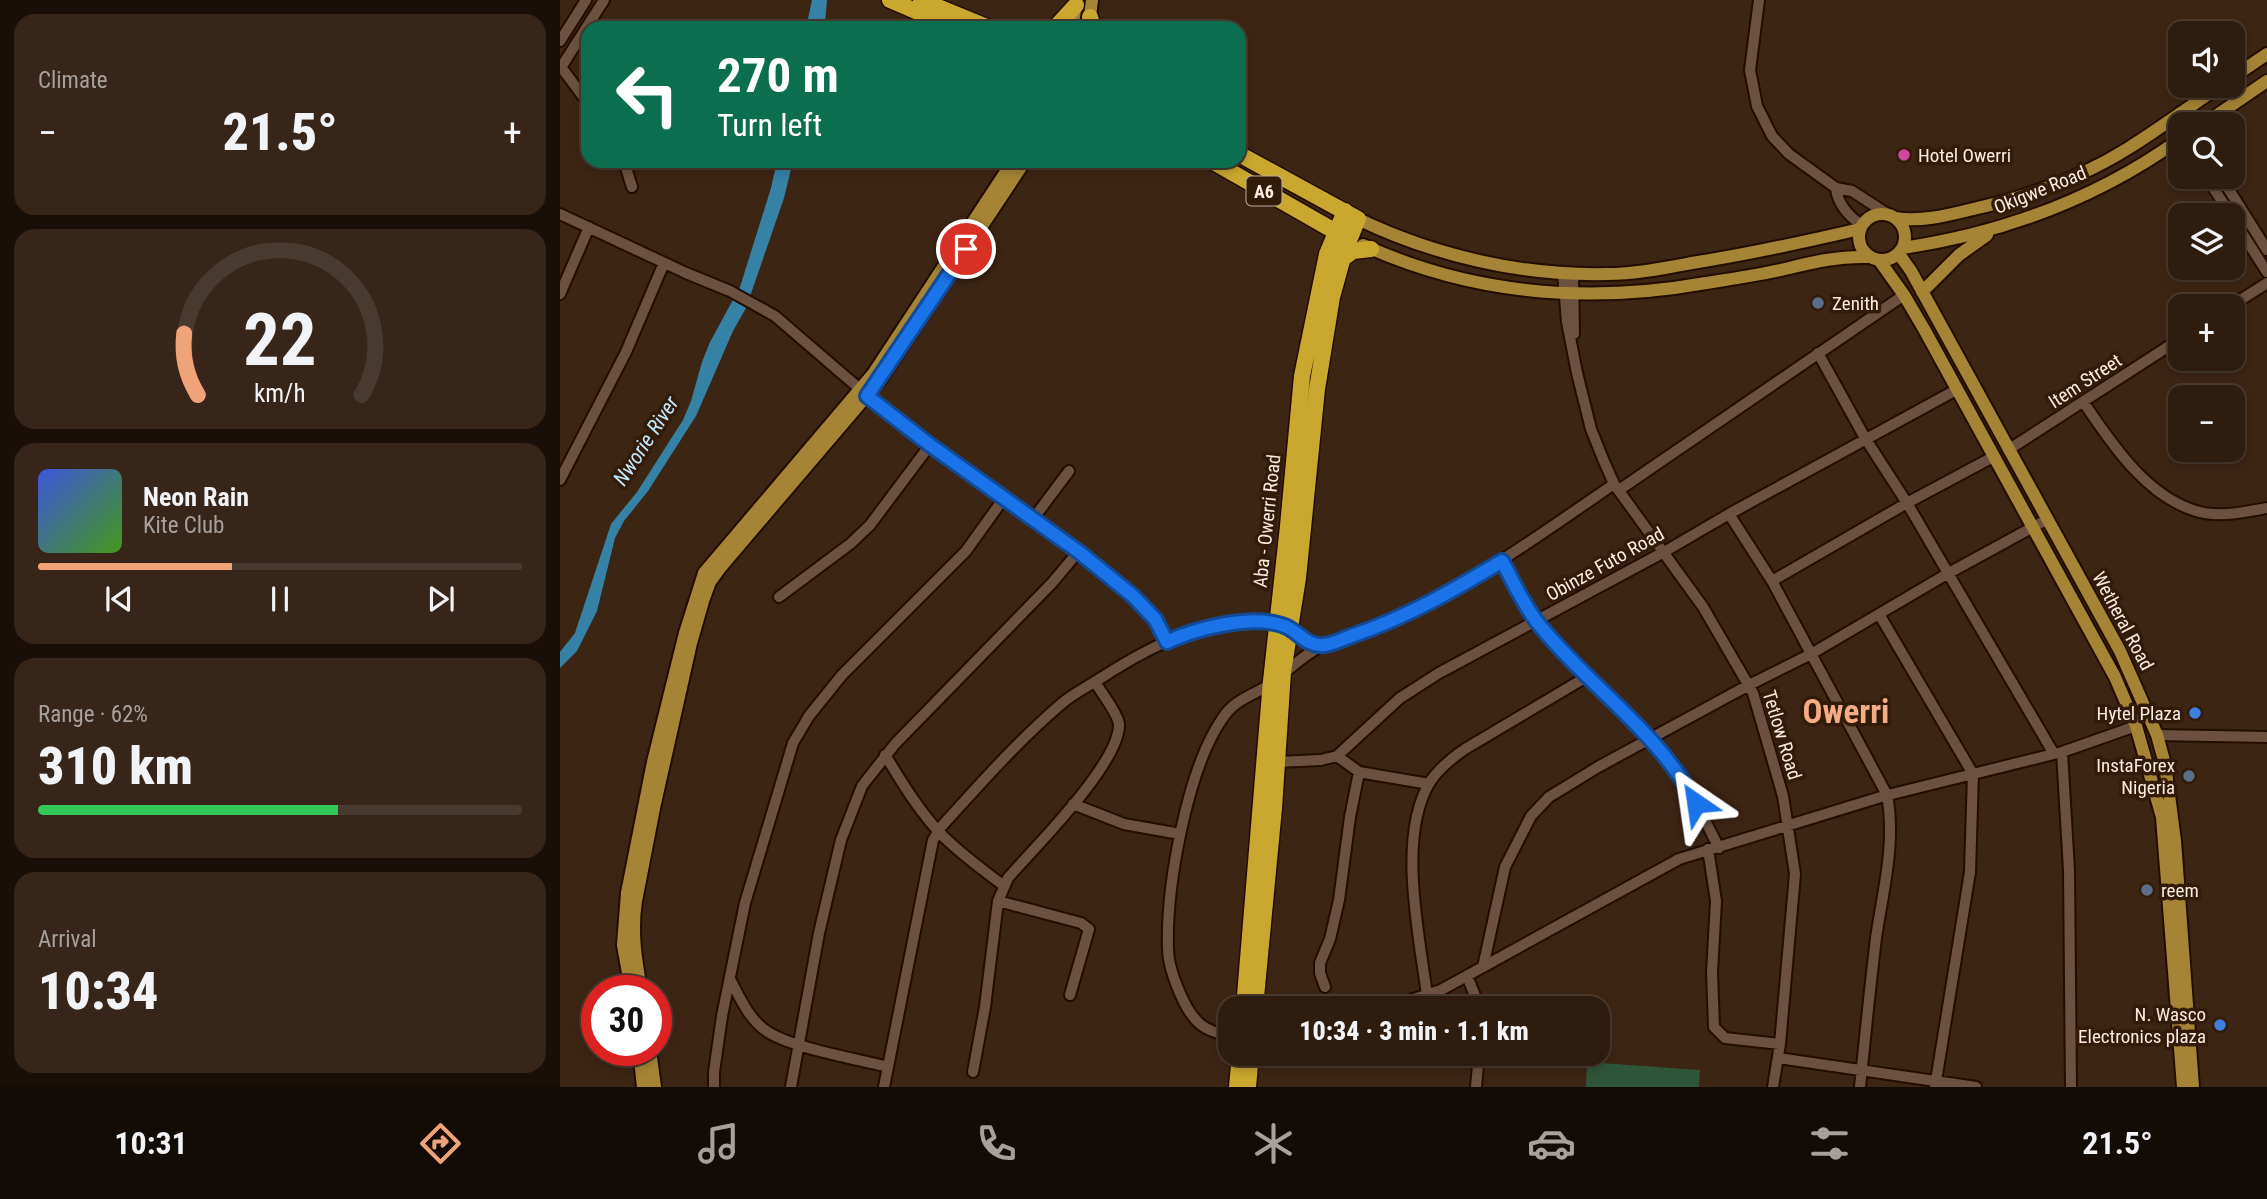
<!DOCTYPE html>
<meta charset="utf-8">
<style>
:root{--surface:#2e1c0f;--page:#362518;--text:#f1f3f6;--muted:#a7a19e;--line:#493a2f;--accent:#f0a378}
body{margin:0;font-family:"Roboto Condensed",sans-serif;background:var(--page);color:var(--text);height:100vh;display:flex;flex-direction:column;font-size:26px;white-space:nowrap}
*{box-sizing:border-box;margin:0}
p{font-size:23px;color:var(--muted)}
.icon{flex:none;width:38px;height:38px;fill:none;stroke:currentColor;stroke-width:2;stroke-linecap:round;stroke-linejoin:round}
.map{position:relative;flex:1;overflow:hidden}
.drawer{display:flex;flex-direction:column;gap:14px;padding:14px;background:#190f08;width:560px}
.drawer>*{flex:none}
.hud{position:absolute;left:21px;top:21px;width:665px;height:147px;border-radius:21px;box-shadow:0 4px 10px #0003,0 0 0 2px var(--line);background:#0b6e4f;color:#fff;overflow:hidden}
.buttons{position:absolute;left:1608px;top:21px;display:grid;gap:14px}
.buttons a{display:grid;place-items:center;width:77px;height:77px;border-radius:14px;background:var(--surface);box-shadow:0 4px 10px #0003,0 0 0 2px var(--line);font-size:35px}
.speed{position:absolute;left:21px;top:975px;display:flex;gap:14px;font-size:35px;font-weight:700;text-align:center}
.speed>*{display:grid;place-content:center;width:91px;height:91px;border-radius:50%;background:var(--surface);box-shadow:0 4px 10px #0003,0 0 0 2px var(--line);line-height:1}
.speed .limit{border:10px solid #d22;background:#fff;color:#111}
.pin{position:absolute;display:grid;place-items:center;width:60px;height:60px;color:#fff;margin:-30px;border:4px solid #fff;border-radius:50%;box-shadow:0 2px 7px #0007}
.me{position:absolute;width:77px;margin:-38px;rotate:328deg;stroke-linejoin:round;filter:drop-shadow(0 0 5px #0008)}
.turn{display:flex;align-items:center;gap:24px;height:147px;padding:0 21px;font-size:32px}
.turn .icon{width:91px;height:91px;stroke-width:2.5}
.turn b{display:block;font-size:49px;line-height:60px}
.big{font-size:52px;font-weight:800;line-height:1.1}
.drawer .widget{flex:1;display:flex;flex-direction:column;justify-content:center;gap:10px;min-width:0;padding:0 24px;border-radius:21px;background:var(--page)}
.drawer .dial{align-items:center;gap:0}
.dial svg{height:182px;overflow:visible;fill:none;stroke:var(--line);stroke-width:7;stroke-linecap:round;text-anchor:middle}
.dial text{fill:var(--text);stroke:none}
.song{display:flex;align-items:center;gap:21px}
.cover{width:84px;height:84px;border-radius:10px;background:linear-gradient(135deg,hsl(230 70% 55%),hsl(100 70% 35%))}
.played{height:7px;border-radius:4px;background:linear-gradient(90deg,var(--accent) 40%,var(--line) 40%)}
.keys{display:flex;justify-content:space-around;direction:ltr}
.heat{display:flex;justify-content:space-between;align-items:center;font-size:38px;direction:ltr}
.charge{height:10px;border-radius:5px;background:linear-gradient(90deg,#34c759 62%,var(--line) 0)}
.trip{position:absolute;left:658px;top:996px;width:392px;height:70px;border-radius:21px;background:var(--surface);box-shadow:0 4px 10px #0003,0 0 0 2px var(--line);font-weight:800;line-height:70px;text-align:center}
.dock{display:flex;height:112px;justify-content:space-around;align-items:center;background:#120b06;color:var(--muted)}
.dock .icon{width:49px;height:49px}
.dock .on{color:var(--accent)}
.dock b{font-size:32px;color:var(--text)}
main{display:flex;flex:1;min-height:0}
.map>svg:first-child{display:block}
</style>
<main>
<section class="drawer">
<div class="widget"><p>Climate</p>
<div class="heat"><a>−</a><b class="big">21.5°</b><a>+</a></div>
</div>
<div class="widget dial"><svg viewBox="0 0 100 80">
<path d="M14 69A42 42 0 1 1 86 69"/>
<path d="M14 69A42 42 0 0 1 8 42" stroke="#f0a378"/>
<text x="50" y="56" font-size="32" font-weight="700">22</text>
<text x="50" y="72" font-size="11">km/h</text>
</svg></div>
<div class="widget">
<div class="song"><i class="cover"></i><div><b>Neon Rain</b><p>Kite Club</p></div></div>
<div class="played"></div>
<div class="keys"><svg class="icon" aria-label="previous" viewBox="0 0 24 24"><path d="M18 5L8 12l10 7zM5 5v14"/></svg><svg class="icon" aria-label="pause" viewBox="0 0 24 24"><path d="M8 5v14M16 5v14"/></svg><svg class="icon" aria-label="next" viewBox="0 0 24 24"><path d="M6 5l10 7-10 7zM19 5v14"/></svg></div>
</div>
<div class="widget"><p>Range · 62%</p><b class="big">310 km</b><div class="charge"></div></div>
<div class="widget"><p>Arrival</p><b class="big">10:34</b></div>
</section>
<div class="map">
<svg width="1707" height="1087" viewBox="0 0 1707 1087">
<rect width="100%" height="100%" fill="#3d2514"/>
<!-- green -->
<path fill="#2f5538" d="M1027 1062 1140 1070 1139 1087H1026Z"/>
<!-- water -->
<path fill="#3681a6" d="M252 0H267L265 23 262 28H246Z
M217 161H233L224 198 186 308 173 331 136 416 88 491 64 521 55 538 37 611 17 651 0 668V652L15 633 51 524 77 492 123 420 131 401 142 362 150 342 180 287 211 188Z"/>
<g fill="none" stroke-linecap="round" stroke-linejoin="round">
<!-- minor casing -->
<g stroke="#230d01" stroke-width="14">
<path id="minor" d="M1199 0 1190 70 1197 106 1212 136 1229 154 1276 188 1292 191 1329 215
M0 41 26 0
M1 67 28 103
M0 69 44 0
M1620 112 1628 124
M64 161 72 187
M1646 177 1671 215
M1661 177 1707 250
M1276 188C1277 203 1289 217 1302 225
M0 214 126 273 170 291 215 316 308 396 370 445 518 552 573 596 595 619 607 642
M1673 219 1707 272
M1003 273 1007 322 1017 373 1031 429 1043 459 1054 484 1143 607 1193 693 1223 796 1235 874 1220 1044 1213 1087
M1013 273 1014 334
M0 294 29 227
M1671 306 1707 283
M1258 353 1305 438 1347 503 1494 754
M1524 403C1552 444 1586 496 1636 511 1658 518 1685 512 1707 508
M1448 450 1620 339
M0 480 66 352 104 263
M1059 490 1344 295
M1169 514 1212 581 1327 795C1336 844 1323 890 1316 938 1310 988 1305 1037 1300 1087
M473 519 509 471
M942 561 976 621 1082 730 1108 761 1129 789 1159 848
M1212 581 1347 503 1433 457
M219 597 290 544 310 525 370 445
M1319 614 1413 774 1410 872 1375 1087
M1597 735 1707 737
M1502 752 1509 870 1511 1087
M325 755C342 782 358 810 380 833 399 853 422 869 444 886
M777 756 799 772 869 784
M717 762 761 760 777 756 840 698 879 673 1104 552 1169 514 1396 390
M513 804 564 824 620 834
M1148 849 1156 901 1152 972 1154 1027 1165 1038 1220 1044
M438 901 521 923 529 929 510 995
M923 967 945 867 971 816 989 797 1038 767 1189 685 1251 654 1387 574 1486 520
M907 976 920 1008
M170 979C180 998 189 1020 208 1032 233 1048 297 1059 328 1067
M765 987 760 973V963L770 939 779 900 790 817 799 772
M867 995C859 934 837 836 870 782 879 768 892 758 905 749L1028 676
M826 1008 881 990 1119 859 1324 796 1502 752 1576 726
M670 1036C659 1034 645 1030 637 1021 623 1007 608 968 608 949 606 887 627 770 662 719 673 702 687 697 704 688 724 676 741 655 764 645 795 631 827 624 858 609 927 573 990 528 1054 484
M1218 1058 1416 1087
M413 1072 425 1007 438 901 448 878C475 847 560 763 559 724 558 714 541 692 535 682
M154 1087V1072L162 1016 185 903 233 743 249 716 282 675 406 551 444 498
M231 1087 259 933 281 840 302 786 335 744 492 583 518 552
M324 1087 373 840 381 827C419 785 457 742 500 705 512 694 527 687 541 678 595 643 649 616 715 624 733 626 741 641 763 645
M916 1087 919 1054"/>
</g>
<!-- major casing -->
<g stroke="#230d01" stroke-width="16">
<path id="major" d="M529 24 532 0
M512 28 516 4
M1673 77 1707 54
M1644 124 1707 81
M1299 237a23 23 0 1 1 46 0a23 23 0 1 1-46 0Z
M1335 218C1360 222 1385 216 1409 210 1464 198 1519 179 1567 149 1599 129 1629 107 1660 86
M798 219C875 256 962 276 1047 274 1075 274 1105 268 1132 263 1189 254 1244 242 1300 229
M803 245C913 295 1028 304 1146 283 1172 279 1199 275 1225 269 1253 262 1279 256 1309 257
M1343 248C1443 233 1538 198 1620 139
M1339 254 1351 271 1560 651 1597 735 1605 764 1615 841 1633 1087
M1319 260 1344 295 1364 329 1555 677 1576 726 1602 817 1623 1087
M1362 292 1399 255 1427 235
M71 990 63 945 67 893 93 762 125 633 144 573 313 374 453 161
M81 990C76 960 71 932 76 901L94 808 131 643 143 601 150 582 160 568 320 380 465 161
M79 1050 83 1087
M90 1050 95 1087"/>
</g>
<!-- highway casing -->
<g stroke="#230d01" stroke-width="19">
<path id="highway" d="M330 0 395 28
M361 0 429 28
M530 17 533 28
M495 28 516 5
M679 154 798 219 785 250 772 297 757 389 738 578 723 672 714 808 695 1008
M652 161 783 236
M782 259 793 251 811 249
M684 1008 711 681 728 526 742 376 767 254 785 211
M677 1087 680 1054
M688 1087 691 1054"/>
</g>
<!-- minor -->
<use href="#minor" stroke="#6d5140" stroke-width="10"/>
<!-- major -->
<use href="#major" stroke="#a58535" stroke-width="12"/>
<!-- highway -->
<use href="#highway" stroke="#caa72e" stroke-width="16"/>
</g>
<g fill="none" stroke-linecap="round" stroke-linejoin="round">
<!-- route casing -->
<g stroke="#114b97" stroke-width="18">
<path id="route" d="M406 249 307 396 370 445 519 552 573 596 595 619 607 642C636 628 696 613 727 627 739 633 748 647 764 645 774 644 785 638 794 635 847 617 894 590 942 561 953 581 963 604 977 622 1027 685 1098 731 1136 803"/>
</g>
<!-- route -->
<use href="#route" stroke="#1a73e8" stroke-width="12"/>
</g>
<!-- markers -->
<circle fill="#d1479c" stroke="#331b0a" stroke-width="2.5" cx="1344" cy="155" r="7"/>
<g fill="#5c6f8a" stroke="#331b0a" stroke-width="2.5">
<circle cx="1258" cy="303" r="7"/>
<circle cx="1629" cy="776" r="7"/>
<circle cx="1587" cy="890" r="7"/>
</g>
<g fill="#3f7fe0" stroke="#331b0a" stroke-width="2.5">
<circle cx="1635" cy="713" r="7"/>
<circle cx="1660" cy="1025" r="7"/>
</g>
<g text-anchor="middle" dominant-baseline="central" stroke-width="7" stroke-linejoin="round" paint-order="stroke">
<!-- shield labels -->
<rect fill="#331b0a" stroke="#bfac9f" stroke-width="2" x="686.5" y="176.5" width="35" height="29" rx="5"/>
<g font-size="18" font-weight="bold" fill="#fbeadf">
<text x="704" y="191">A6</text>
</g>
<!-- poi labels -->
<g font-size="19" fill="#fbeadf" stroke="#331b0a" text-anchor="start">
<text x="1358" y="155">Hotel Owerri</text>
<text x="1272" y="303">Zenith</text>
<text x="1621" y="713" text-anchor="end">Hytel Plaza</text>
<text x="1615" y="765" text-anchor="end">InstaForex<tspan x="1615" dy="22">Nigeria</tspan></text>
<text x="1601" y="890">reem</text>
<text x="1646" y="1014" text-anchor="end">N. Wasco<tspan x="1646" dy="22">Electronics plaza</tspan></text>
</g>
<!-- street labels -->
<g font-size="19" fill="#fbeadf" stroke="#331b0a">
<text transform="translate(1480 190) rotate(-22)">Okigwe Road</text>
<text transform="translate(1525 381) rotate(-33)">Item Street</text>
<text transform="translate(707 521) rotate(-84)">Aba - Owerri Road</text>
<text transform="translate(1045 564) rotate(-29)">Obinze Futo Road</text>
<text transform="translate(1563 621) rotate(62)">Wetheral Road</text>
<text transform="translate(1222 735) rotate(73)">Tetlow Road</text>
</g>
<!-- water labels -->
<g font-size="21" font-style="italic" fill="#c3e9fe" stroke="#331b0a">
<text transform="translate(86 441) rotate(-57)">Nworie River</text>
</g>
<!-- town labels -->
<g font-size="33" font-weight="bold" fill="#f4ac85" stroke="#331b0a">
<text x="1286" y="711">Owerri</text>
</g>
</g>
</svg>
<div class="buttons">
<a><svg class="icon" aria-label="sound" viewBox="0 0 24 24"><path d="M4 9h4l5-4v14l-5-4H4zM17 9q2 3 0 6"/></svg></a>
<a><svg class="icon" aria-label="search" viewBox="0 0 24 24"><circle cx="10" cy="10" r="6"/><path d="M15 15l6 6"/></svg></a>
<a><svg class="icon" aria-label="layers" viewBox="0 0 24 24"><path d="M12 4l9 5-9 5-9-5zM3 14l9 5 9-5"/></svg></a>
<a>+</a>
<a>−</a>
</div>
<div class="speed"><div class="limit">30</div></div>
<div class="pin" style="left:406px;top:249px;background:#d93025"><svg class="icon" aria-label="arrive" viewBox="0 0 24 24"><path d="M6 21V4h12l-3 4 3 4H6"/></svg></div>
<svg class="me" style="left:1136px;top:803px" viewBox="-20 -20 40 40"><path d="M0-17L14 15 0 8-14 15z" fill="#1a73e8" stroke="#fff" stroke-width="4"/></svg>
<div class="trip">10:34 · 3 min · 1.1 km</div>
<div class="hud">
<div class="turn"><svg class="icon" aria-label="left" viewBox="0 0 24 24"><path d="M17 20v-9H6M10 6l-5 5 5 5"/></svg><div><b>270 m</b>Turn left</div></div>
</div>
</div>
</main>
<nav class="dock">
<b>10:31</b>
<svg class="icon on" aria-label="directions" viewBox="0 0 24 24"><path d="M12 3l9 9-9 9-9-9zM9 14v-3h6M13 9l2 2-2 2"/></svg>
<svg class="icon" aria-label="music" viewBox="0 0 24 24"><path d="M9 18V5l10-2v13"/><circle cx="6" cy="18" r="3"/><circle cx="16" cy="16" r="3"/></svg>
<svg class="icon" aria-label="phone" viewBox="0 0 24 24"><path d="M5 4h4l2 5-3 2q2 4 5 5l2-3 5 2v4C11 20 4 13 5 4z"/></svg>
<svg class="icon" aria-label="climate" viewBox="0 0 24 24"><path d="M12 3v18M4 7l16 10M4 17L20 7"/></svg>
<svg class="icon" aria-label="car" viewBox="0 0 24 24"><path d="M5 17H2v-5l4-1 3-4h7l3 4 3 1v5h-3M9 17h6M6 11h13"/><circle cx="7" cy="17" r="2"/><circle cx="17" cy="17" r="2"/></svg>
<svg class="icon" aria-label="filters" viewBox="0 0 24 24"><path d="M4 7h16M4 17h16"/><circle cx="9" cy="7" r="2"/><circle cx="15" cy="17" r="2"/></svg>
<b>21.5°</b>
</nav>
